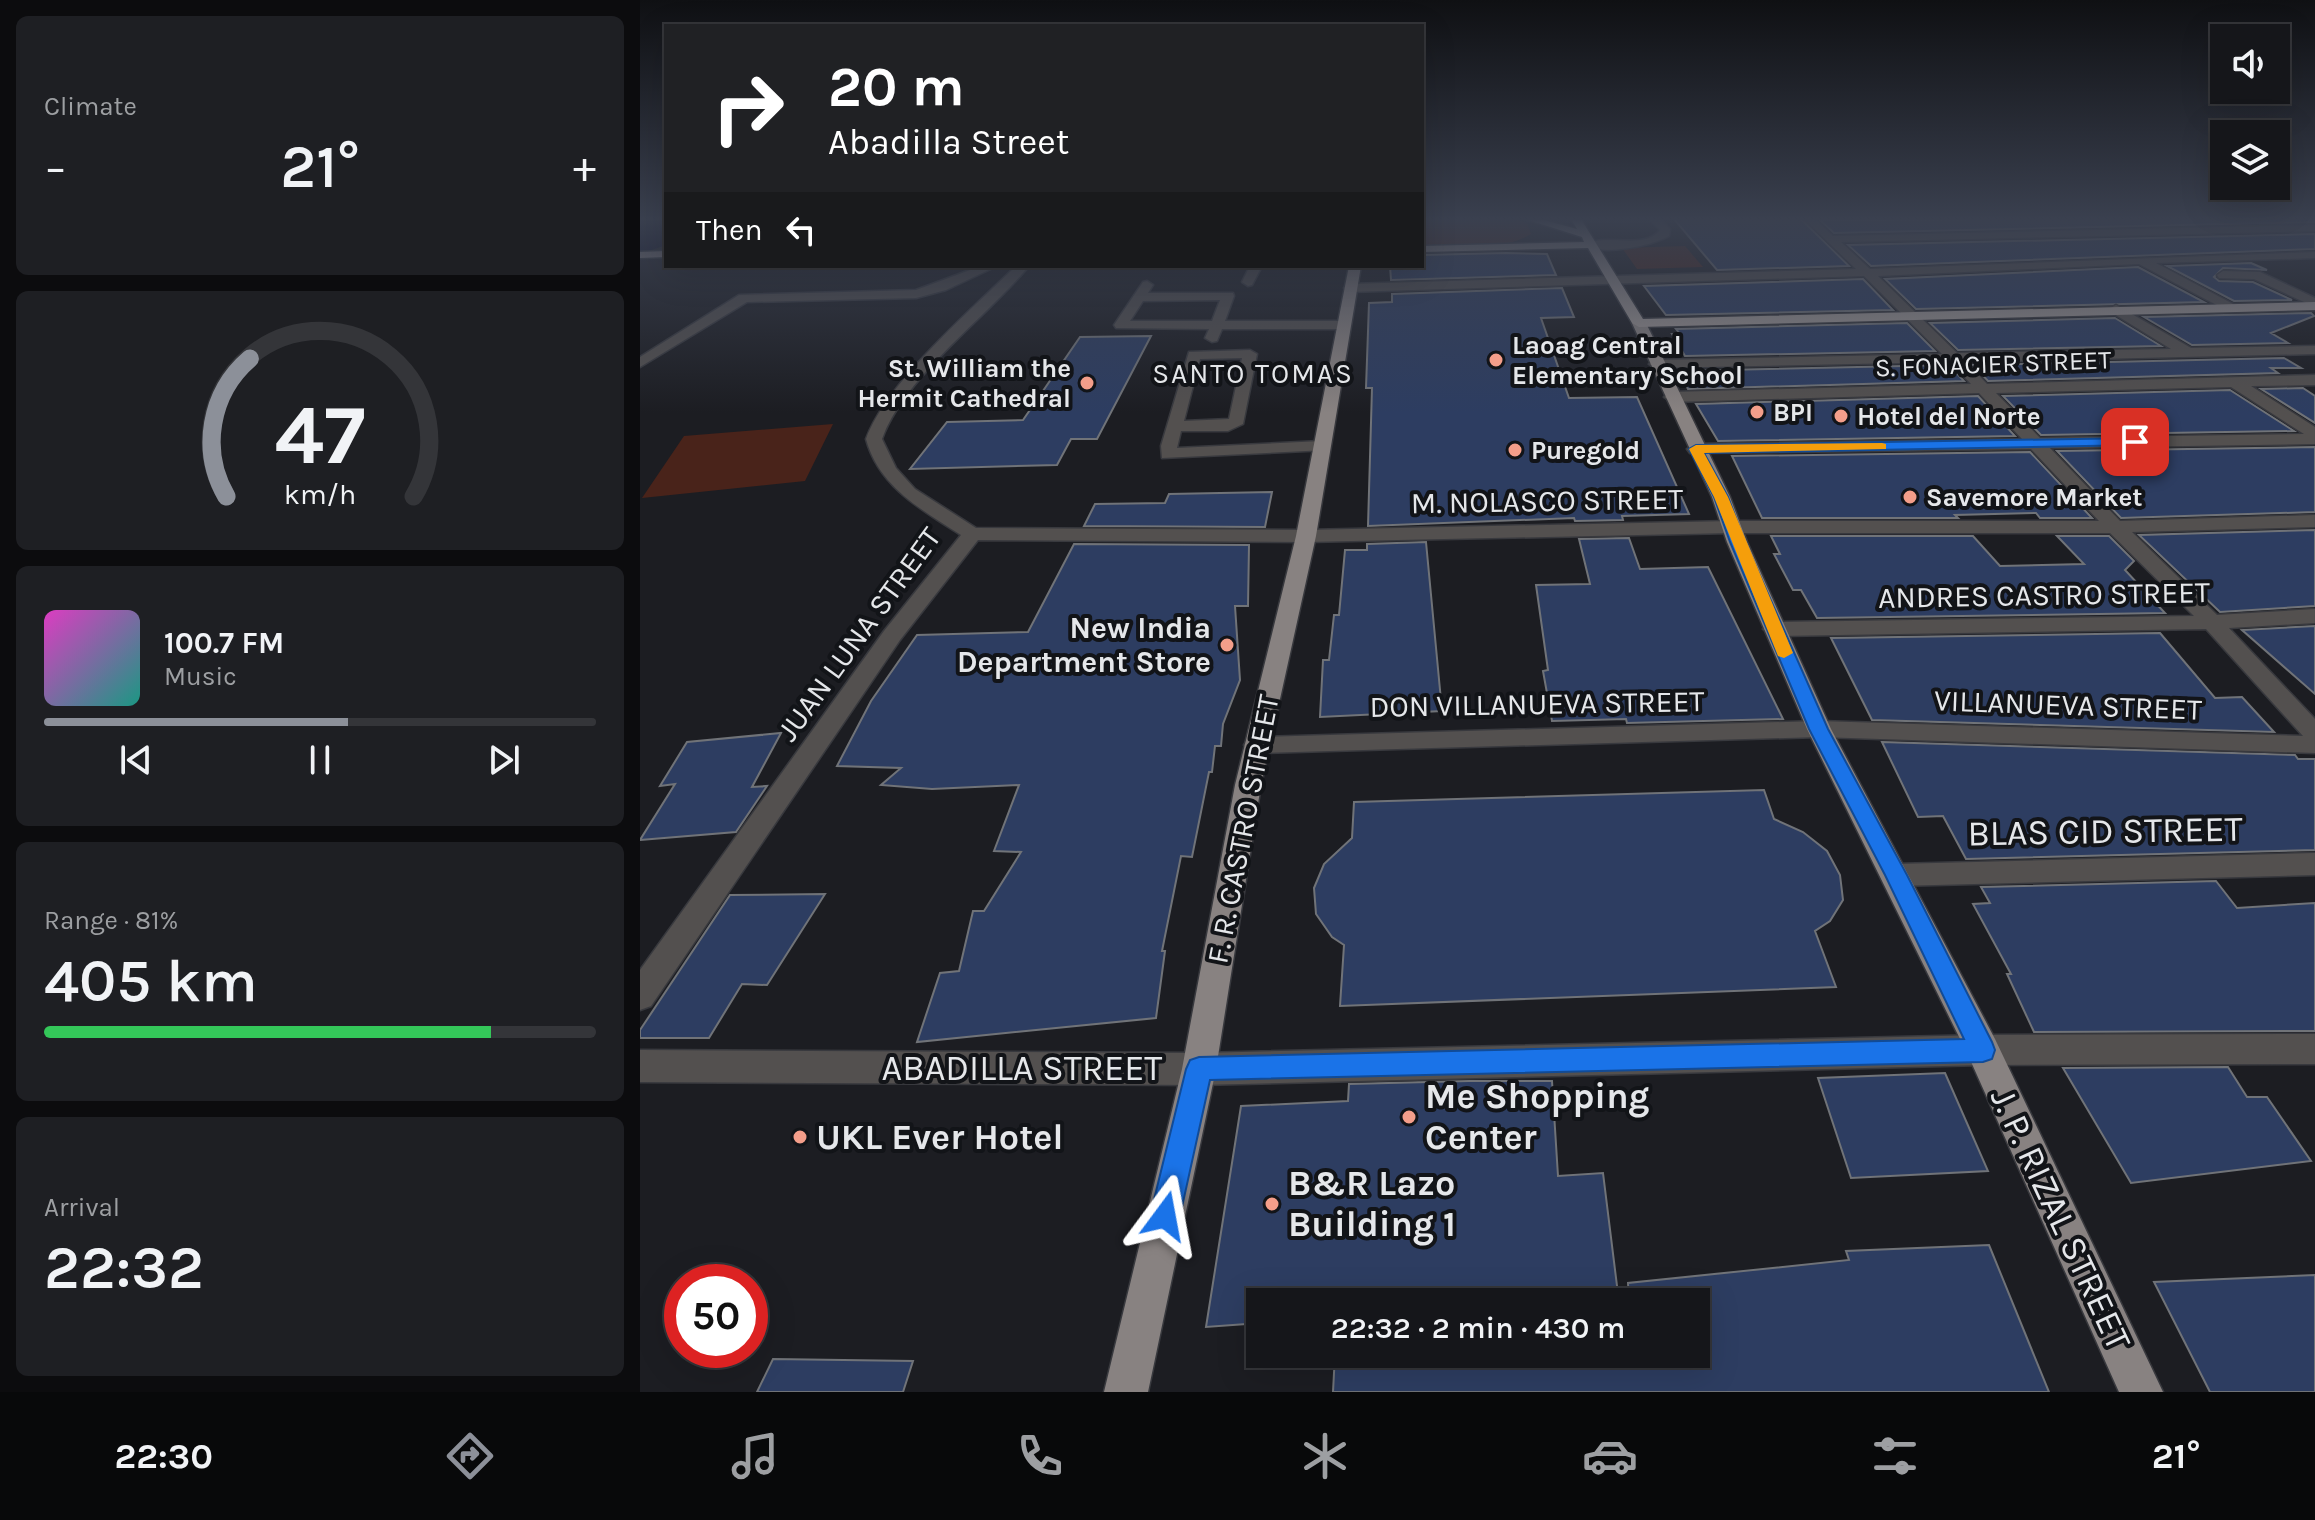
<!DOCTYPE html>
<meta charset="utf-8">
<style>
:root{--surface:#15161a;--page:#1e1f23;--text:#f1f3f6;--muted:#9d9fa2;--line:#343539;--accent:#8c9099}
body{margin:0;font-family:Karla,sans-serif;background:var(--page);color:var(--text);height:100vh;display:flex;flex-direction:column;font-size:30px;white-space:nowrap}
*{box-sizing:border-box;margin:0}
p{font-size:26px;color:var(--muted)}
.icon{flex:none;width:44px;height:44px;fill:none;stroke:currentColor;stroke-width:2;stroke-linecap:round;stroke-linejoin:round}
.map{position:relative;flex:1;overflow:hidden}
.details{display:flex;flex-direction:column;gap:16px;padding:16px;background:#0c0c0e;width:640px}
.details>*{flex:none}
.hud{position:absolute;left:24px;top:24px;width:760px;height:244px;border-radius:0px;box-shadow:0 8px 32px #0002,0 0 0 2px var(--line);background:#202124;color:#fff;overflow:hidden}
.controls{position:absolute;left:1570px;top:24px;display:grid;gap:16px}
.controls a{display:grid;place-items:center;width:80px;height:80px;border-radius:0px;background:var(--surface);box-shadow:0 8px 32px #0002,0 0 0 2px var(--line);font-size:40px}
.speed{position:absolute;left:24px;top:1264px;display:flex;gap:16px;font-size:40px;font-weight:700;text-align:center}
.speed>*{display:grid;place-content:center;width:104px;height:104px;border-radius:50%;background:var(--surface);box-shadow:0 8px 32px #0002,0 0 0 2px var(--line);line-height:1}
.speed .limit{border:12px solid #d22;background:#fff;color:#111}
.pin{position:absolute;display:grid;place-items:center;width:68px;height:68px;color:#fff;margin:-34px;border-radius:16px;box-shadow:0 4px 12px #0006}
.me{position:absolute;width:88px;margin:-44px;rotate:13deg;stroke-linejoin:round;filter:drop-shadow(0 0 6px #0008)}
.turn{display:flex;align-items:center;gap:28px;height:168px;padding:0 32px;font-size:36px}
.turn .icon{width:104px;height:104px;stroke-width:2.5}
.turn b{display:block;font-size:56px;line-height:68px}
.then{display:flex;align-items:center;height:76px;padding:0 32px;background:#0003;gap:16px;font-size:30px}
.big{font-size:60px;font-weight:600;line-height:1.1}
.details .widget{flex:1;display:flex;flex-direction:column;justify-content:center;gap:12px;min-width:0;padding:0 28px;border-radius:12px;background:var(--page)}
.details .dial{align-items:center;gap:0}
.dial svg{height:208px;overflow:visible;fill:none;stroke:var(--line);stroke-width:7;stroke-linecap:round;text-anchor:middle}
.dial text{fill:var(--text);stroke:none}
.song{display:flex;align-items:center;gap:24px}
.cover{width:96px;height:96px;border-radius:12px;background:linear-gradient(135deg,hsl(310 70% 55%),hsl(170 70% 35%))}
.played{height:8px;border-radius:4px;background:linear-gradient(90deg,var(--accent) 55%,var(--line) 55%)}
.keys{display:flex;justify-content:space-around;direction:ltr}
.heat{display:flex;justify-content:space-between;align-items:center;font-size:44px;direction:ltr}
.charge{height:12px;border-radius:6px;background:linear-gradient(90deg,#34c759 81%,var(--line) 0)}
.trip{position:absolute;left:606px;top:1288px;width:464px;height:80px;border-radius:0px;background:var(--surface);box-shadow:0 8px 32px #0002,0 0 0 2px var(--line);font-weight:600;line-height:80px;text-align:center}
.dock{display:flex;height:128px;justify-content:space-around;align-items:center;background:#08090a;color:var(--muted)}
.dock .icon{width:56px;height:56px}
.dock .selected{color:var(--accent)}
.dock b{font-size:36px;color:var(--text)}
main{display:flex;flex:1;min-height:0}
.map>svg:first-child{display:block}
</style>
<main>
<section class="details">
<div class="widget"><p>Climate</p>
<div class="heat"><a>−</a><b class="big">21°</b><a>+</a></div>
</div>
<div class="widget dial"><svg viewBox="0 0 100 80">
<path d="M14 69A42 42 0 1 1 86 69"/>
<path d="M14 69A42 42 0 0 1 23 16" stroke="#8c9099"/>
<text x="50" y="56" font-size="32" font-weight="700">47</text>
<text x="50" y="72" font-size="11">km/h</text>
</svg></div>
<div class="widget">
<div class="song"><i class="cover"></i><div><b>100.7 FM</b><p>Music</p></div></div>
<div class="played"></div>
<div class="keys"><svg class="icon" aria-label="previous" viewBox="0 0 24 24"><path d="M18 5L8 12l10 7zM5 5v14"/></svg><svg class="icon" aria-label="pause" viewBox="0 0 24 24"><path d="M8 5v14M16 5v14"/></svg><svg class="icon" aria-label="next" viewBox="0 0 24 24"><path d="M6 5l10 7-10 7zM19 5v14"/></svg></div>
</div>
<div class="widget"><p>Range · 81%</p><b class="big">405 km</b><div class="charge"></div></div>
<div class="widget"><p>Arrival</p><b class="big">22:32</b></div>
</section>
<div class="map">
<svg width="1675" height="1392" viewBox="0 0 1675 1392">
<rect width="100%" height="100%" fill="#1c1d22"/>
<!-- green -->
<path fill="#49231a" d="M782 219H874L887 223 891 234C861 253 816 245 782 246Z
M1045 246 1063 267 997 269 982 248Z
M193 424 165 481 2 498 44 436Z"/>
<!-- water -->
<path fill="#010523" d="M0 219H26V245L0 254Z"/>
<!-- building -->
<path fill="#2d3d61" stroke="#707378" stroke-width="2" d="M1034 219H1161L1209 266 1077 270Z
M1348 219H1675V222L1194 233 1180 220Z
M1675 234V249L1231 266 1208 245Z
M866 253 907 254 916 275 751 280 750 266H782V255Z
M1611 263 1627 270 1583 268 1574 277 1579 281 1613 282 1652 300 1594 301 1527 266Z
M1498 267 1564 302 1276 309 1245 279Z
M1223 279 1253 310 1026 315 1004 286Z
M922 288 934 317 901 318 929 398 997 397 1049 514 982 516 983 520 935 521 934 518 728 526 732 388H726L729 303 752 302V294Z
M1671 313 1674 316 1631 333 1648 343 1552 345 1504 317Z
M1475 318 1521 346 1318 350 1290 323Z
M1267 323 1295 351 1045 356 1032 334H1040L1036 329Z
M511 336 457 439H431L417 465 270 469 307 422 383 420 440 337Z
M1644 358 1661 368H1631L1638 373 1348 381 1333 365Z
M1309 365 1324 381 1048 389 1038 371Z
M1663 388 1675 396V423L1621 389Z
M1590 390 1654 431 1401 435 1363 396Z
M1338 396 1375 436 1078 441 1056 404Z
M1675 447V512L1481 518 1417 451Z
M1390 452 1452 518H1400L1396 513 1315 515 1318 518H1122L1092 456Z
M632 492 625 527 444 526 455 504 525 503 529 494Z
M1675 530V606L1580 612 1499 535Z
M1131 536H1333L1360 566 1444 564 1417 536H1469L1494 561 1485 570 1525 613 1177 618 1161 590H1153L1134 554H1140Z
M989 538 1000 569 1068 567 1143 719 987 723 986 719 912 721 903 671 908 670 896 585 950 584 939 539Z
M786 542 802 711 680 717 683 660H689L694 615H699L705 550H727V544Z
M434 544 609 545 608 606H595L600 680 583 724 581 746H575L572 772H569L552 857 541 856 522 951H525L516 1018 277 1042 300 973 319 971 333 911H344L381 852 354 851 379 785 292 789 241 785 261 768 197 766 231 701 277 635 388 632Z
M1675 626V694L1602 630Z
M1520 633 1575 698 1602 697 1634 732 1232 720 1191 638Z
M141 733 112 787 127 786 96 832 0 840 35 784 20 786 47 742Z
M1242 742 1655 755 1658 759H1675V850L1326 859 1303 816 1278 817Z
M1124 790 1134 819 1163 832 1187 851 1200 875 1203 900 1190 921 1175 931 1196 987 700 1006 704 945 692 937 676 914 674 888 684 864 712 838 714 802Z
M1576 881 1597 908 1675 903V1031L1394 1032 1367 974H1371L1333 904 1350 903 1341 887Z
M185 894 127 985 102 984 69 1038H0V1030L90 895Z
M1588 1067 1607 1097H1627L1671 1161 1491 1183 1423 1068Z
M1305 1073 1348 1171 1211 1178 1178 1078Z
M829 1081H912L918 1176 963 1173 979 1302H620V1323L566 1327 601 1106 708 1101 709 1084Z
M1349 1245 1409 1392H693L695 1354H1056V1302H989L988 1283 1209 1260 1206 1251Z
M1675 1275V1392H1570L1514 1282Z
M133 1359 273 1361 263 1392H117Z"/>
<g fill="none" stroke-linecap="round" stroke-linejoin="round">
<!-- minor casing -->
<g stroke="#38393e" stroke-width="3">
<path id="minor" d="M1009 219H1020L1030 229 1029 236C1011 246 963 256 945 245 966 232 1003 251 1020 230Z
M1164 219H1175L1193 236 1675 225V231L1201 242 1230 269 1675 252V258L1516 263 1593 304 1595 307 1588 311 1499 264 1238 276 1317 353 1531 349 1471 312 1469 309 1476 305 1551 348 1675 346V354L1326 362 1347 384 1675 375V385L1611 386 1675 427V444L1410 448 1480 521 1675 515V527L1492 532 1577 615 1675 609V623L1589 628 1675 719V753L1179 737 617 753 608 751 604 745 608 739 617 737 1179 721 1663 736 1566 629 1134 636 1123 629 1134 622 1554 616 1470 533H1091L666 542 338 540 260 640 11 1006 0 1010V970L244 631 321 535C282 510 239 487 226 439 247 382 331 310 376 266H389C346 318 264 377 242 439L256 468 275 489 336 528 666 530 1091 521H1459L1391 449 1050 453 1047 449 1056 444 1382 439 1339 393 1032 402 1024 397 1032 392 1331 384 1310 362 1016 368 1009 364 1016 360 1302 354 1224 276 710 292 704 288 710 284 1216 269ZM1591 387 1664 434 1400 438 1356 393Z
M341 266H357L306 290 276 298 107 302 0 367V357L99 295 276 290Z
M610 266H622L612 285 608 286 602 282Z
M1583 271 1620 272 1675 298V307L1614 279 1579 278 1577 275Z
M507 281 513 285 508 293H593L594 296 585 321H703L710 325 703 329H582L577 341 572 342 565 338 569 329 476 328 474 325 503 282ZM580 300 572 321H490L503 301Z
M610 350 617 354 603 424 588 431H541L537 448 681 441 687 442 689 446 687 450 522 458 521 446 549 352ZM602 358 589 419 544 421 560 359Z
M1675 853V875L1256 886 1246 883 1241 875 1246 867 1256 864Z
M1675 1034V1064L1343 1065 559 1085 0 1082V1050L559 1053 1343 1035Z"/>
</g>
<!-- major casing -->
<g stroke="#38393e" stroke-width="3">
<path id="major" d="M709 266H721L676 536 621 785 576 1069 508 1392H464L542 1069 595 785 656 536Z
M994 320 1006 323 1090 497 1107 542 1191 729 1355 1039 1523 1392H1479L1328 1055 1167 729 1087 542 1072 497 992 323Z"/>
</g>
<!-- highway casing -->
<g stroke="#38393e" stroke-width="3">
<path id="highway" d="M885 219H900L937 229 931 219H941L1003 319 1675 302V310L999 327 992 323 948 248 782 252V246L944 242 942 237Z
M26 251V257L0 258V252Z"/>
</g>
<!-- minor -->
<use href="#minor" fill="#53504f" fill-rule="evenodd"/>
<!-- major -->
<use href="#major" fill="#888281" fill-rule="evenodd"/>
<!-- highway -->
<use href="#highway" fill="#9d9694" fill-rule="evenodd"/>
</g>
<!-- sky -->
<linearGradient id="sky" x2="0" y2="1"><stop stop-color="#0f1013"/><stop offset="0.53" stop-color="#3a404f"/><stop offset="1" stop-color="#3a404f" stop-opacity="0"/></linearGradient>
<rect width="1675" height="413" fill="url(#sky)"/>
<!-- route -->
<path fill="#1a73e8" stroke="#114b97" stroke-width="2" d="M1495 438 1501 442 1499 445 1064 453 1088 497 1105 542 1188 729 1267 875 1352 1042 1355 1050 1352 1059 1343 1062 570 1080 540 1216 535 1227 525 1231 515 1227 510 1216 546 1069 550 1060 559 1057 1324 1039 1245 875 1169 729 1090 542 1074 497 1049 449 1056 445Z"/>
<!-- slow -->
<path fill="#f59e0b" d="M1242 443 1246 444V449L1064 453 1088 497 1153 653 1144 658 1138 656 1074 497 1049 449 1056 445Z"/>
<!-- markers -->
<g fill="#f49e8a" stroke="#121418" stroke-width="3">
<circle cx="856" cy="360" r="8"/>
<circle cx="447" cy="383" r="8"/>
<circle cx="1117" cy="412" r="8"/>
<circle cx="1201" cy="416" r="8"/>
<circle cx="875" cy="450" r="8"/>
<circle cx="1270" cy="497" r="8"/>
<circle cx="587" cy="645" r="8"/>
<circle cx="769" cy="1117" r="8"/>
<circle cx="160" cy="1137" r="8"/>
<circle cx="632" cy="1204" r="8"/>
</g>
<g text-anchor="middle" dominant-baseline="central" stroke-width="8" stroke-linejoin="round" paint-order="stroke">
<!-- far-poi labels -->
<g font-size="26" font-weight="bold" fill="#e5e7ea" stroke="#121418" text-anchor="start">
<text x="872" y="345">Laoag Central<tspan x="872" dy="30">Elementary School</tspan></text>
<text x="431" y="368" text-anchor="end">St. William the<tspan x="431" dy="30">Hermit Cathedral</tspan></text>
<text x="1133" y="412">BPI</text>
<text x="1217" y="416">Hotel del Norte</text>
<text x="891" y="450">Puregold</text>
<text x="1286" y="497">Savemore Market</text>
</g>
<!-- far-street labels -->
<g font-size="26" fill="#e5e7ea" stroke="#121418">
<text transform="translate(1353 364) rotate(-2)">S. FONACIER STREET</text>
</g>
<!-- far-quarter labels -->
<g font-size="28" letter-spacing="2" fill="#e5e7ea" stroke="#121418">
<text x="613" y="373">SANTO TOMAS</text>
</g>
<!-- street labels -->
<g font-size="30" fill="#e5e7ea" stroke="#121418">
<text transform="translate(907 501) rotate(-1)">M. NOLASCO STREET</text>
<text transform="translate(1404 595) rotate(-1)">ANDRES CASTRO STREET</text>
<text transform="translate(219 634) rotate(-54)">JUAN LUNA STREET</text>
<text transform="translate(897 704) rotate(-1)">DON VILLANUEVA STREET</text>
<text transform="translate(1428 705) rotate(2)">VILLANUEVA STREET</text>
<text transform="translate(603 829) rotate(-79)">F. R. CASTRO STREET</text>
</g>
<!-- poi labels -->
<g font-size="30" font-weight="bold" fill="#e5e7ea" stroke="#121418" text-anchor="end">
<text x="571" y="628">New India<tspan x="571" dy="34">Department Store</tspan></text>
</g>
<!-- near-street labels -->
<g font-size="36" fill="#e5e7ea" stroke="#121418">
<text transform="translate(1465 831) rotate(-1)">BLAS CID STREET</text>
<text x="382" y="1068">ABADILLA STREET</text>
<text transform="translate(1421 1219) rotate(65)">J. P. RIZAL STREET</text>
</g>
<!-- near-poi labels -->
<g font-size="36" font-weight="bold" fill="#e5e7ea" stroke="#121418" text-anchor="start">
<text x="785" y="1096">Me Shopping<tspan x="785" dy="41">Center</tspan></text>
<text x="176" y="1137">UKL Ever Hotel</text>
<text x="648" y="1183">B&amp;R Lazo<tspan x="648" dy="41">Building 1</tspan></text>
</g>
</g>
</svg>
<div class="controls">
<a><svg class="icon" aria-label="sound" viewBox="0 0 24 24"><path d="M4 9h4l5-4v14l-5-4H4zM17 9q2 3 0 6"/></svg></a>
<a><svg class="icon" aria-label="layers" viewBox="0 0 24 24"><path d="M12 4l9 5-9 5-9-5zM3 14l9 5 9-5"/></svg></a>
</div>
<div class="speed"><div class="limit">50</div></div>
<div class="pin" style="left:1495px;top:442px;background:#d93025"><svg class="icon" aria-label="arrive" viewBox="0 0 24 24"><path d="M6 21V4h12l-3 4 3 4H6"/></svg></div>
<svg class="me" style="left:525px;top:1216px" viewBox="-20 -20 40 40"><path d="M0-17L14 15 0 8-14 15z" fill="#1a73e8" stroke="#fff" stroke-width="4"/></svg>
<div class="trip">22:32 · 2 min · 430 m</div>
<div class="hud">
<div class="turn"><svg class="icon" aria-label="right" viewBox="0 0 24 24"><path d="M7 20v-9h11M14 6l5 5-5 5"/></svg><div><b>20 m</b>Abadilla Street</div></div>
<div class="then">Then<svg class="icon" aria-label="left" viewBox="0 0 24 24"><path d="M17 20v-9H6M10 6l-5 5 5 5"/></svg></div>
</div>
</div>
</main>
<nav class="dock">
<b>22:30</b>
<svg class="icon selected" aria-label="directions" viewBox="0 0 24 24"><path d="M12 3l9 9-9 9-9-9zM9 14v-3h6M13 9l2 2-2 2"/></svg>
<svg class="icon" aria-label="music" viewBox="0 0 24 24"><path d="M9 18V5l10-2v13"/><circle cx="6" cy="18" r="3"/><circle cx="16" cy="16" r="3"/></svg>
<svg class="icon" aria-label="phone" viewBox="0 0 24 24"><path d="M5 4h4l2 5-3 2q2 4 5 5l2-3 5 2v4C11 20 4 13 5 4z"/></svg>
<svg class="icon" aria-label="climate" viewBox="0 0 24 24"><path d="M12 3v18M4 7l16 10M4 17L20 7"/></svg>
<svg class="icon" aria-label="car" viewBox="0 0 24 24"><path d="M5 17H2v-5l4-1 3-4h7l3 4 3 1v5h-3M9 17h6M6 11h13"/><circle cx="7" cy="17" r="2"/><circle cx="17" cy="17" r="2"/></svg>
<svg class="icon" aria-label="filters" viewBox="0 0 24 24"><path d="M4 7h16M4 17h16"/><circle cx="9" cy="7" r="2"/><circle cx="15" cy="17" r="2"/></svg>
<b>21°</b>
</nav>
